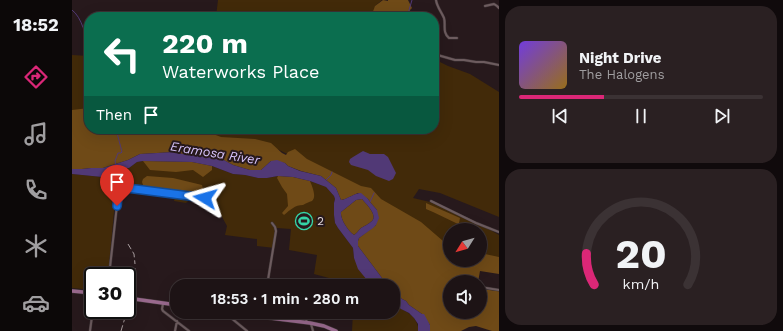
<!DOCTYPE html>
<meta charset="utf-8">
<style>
:root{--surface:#1d1315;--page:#2a2022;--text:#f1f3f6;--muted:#a09ea0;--line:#3b3234;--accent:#db2777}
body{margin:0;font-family:"Work Sans",sans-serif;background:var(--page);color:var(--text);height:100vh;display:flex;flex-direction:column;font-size:15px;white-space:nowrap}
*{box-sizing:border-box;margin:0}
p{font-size:13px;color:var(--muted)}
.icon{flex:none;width:22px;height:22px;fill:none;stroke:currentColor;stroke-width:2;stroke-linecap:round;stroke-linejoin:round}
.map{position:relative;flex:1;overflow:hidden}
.side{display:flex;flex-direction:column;gap:6px;padding:6px;background:#100a0c;width:284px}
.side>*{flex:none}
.guide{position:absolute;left:12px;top:12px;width:355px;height:122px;border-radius:16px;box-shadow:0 4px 16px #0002,0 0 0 1px var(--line);background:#0b6e4f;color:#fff;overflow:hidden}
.needle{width:26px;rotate:233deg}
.tools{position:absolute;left:371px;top:223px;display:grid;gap:8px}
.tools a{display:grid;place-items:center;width:44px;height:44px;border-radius:50%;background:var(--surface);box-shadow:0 4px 16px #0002,0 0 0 1px var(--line);font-size:20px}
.speed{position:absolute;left:12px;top:267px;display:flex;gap:8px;font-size:20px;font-weight:700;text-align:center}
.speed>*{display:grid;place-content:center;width:52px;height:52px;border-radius:50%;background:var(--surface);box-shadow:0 4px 16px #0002,0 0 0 1px var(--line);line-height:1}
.speed .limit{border:2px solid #111;border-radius:6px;background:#fff;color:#111}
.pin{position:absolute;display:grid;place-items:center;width:34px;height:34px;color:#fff;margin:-41px -17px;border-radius:50% 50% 50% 0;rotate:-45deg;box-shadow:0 0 4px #0007}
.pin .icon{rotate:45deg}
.me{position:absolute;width:44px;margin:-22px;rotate:278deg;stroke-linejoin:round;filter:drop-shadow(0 0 3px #0008)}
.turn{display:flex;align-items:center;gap:14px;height:84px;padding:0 12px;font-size:18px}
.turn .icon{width:52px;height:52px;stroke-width:2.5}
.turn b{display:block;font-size:28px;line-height:34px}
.then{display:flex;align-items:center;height:38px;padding:0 12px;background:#0003;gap:8px;font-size:15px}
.side .widget{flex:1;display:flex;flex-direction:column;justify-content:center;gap:6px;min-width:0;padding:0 14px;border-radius:16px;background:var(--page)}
.side .dial{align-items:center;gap:0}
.dial svg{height:104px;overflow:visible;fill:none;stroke:var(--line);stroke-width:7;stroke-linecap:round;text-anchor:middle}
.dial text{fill:var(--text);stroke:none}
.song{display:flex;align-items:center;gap:12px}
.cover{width:48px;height:48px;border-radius:6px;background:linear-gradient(135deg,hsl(260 70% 55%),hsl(40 70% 35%))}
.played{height:4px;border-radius:2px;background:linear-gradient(90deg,var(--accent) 35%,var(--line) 35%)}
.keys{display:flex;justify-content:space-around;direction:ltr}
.trip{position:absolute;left:98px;top:279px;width:230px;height:40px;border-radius:16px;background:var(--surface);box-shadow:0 4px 16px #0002,0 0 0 1px var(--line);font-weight:600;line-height:40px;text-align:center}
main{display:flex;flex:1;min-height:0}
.tabs{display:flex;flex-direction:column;width:72px;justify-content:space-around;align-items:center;background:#0c0808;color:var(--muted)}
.tabs .icon{width:28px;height:28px}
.tabs .current{color:var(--accent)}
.tabs b{font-size:18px;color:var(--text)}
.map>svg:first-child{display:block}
</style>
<main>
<nav class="tabs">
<b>18:52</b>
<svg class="icon current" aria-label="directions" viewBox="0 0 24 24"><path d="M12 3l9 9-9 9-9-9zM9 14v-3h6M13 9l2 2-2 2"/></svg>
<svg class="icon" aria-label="music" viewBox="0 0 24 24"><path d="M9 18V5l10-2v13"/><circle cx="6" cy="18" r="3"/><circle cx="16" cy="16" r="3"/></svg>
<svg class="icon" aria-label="phone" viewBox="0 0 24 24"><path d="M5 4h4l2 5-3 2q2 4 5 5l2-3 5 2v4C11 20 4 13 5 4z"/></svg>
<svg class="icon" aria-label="climate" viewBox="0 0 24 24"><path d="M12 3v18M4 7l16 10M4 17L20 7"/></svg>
<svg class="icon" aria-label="car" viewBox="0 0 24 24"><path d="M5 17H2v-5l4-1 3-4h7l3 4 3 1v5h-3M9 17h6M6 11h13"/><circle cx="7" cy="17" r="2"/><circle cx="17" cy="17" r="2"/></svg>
</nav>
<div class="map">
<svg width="427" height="331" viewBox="0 0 427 331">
<rect width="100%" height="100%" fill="#27191c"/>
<!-- green -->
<path fill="#422a09" d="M146 0H310L303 6 308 17H144Z
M0 55 17 56V112L0 116Z
M362 59 376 66 398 74 427 92V217L368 193 347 189 341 198 358 202 415 228 427 235V259L409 261H385L384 260H408V230H378V254L298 195 193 143 144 138 126 129H362Z
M71 161 120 162 140 166 161 174 173 175 186 178H195L206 176 238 181 254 187 262 196 263 199 262 203V215L263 223 266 228 281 248 282 258 295 280 306 286H262L256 285 257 278 242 274 245 255 217 250 219 229 205 228 203 248 185 246V239L153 235 155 226 144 206H139L138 203 117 200 114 203 102 201 103 197 44 190 36 276H21V290L0 288V174L30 177 52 168H57L65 162Z
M321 302C332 314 344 311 347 331H280L281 312H321Z"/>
<!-- forest -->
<path fill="#6f4a17" d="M311 0 316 1V0H336L340 8 338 10 339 17H299L303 6Z
M17 108V129H128L149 137 183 139 199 143 210 153 214 155 216 152 223 149 235 159 289 186 299 188 309 199 349 222 378 247V260H409L413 254 427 257V274L408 271 406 282H378V312H408V289L427 291V331H420L404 326 397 327 389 331H358V325L350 314 337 305 334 301 330 299 321 289V286H317L313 282 286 246V241L287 238 304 225 305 210 298 202 296 199 286 193 273 199 269 200 264 188 249 176 229 171 216 166 213 163 199 161 189 170H178L161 165 146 157 128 154H111L102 152 68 154 56 160 31 168H19L10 169H0V110Z
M71 161 120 162 140 166V170L131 177 121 170 104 172 78 170Z
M75 176 101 178 130 185 132 192 129 194 71 188 69 186 71 185 70 182 71 179Z
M206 176 221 177 238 181C240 186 245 197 240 201 237 202 234 203 231 205 223 205 218 210 212 215L210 213 216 206 215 194 210 187 205 178Z
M290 199C294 204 306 215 300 221 297 224 292 226 289 228 286 231 285 233 282 235 276 231 268 219 269 212L284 200Z
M354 203 388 218 387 223 386 224 361 212 354 209Z"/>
<!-- water -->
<path fill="#513976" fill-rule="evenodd" d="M291 151 298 154H312L316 157 324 173 321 179 317 181 304 176 296 170 279 165 277 162 278 159 281 157Z
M102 152 111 154H128L146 157 161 165 178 170H189L199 161 205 160 213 163 216 166 228 171 249 176 264 188 269 200C276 199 282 193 289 193L296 199 298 202 305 210 307 218 304 225 301 228 287 238 286 241V246L313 282 317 286H306L295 280 286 269 282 258 281 248 266 228 263 223 262 215V203L263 199 262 196 254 187 238 181 221 177 206 176 195 178H186L173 175 161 174 140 166 120 162 71 161 65 162 57 168H52L30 177 0 174V169H10L19 168H31L56 160 68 154ZM290 199C294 204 306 215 300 221 297 224 292 226 289 228 286 231 285 233 282 235 276 231 268 219 269 212L284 200Z
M321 289 330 299 334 301 337 305 350 314H352L358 325V331H346V324L342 318 337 313 329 309 321 302Z"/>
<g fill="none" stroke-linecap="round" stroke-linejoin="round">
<!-- stream -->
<path stroke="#513976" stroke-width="1" d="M0 10C10 17 14 37 17 48
M335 17 340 0
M44 129C46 137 48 144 50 152L49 153H46L43 161 44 165
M254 180 259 175 260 172
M298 202 302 193"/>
<!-- street casing -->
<g stroke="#413638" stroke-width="3">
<path id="street" d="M364 0C365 7 369 11 372 18 374 25 370 32 377 38H385
M413 6 422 4 425 6 427 8
M362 54 383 60H392L404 62H412L427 65
M359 201 404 223 427 232
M37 276 46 196 50 190 55 188H60L133 198
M195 286 204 231 203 227 200 223
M239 286V283
M408 287 427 290
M91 304 90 309 91 311 117 331
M153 313 175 331
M234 322 236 312
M239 324 241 331
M18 331 21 309
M103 331 105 321"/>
</g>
<!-- primary casing -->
<g stroke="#413638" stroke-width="4.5">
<path id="primary" d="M0 291 21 293
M55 298 105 305
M150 312 238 323 252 326 264 331"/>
</g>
<!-- street -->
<use href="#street" stroke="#6d5c5f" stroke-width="2"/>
<!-- primary -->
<use href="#primary" stroke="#9a6a8e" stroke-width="3.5"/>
<!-- rail -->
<path stroke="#a89d9f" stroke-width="1" stroke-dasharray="6 3" stroke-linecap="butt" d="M56 244 62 254 63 264
M49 331 58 301 63 268"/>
</g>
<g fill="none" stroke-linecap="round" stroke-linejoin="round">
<!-- route casing -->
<g stroke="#114b97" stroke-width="10">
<path id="route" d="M45 206C46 197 45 191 55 188L133 198"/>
</g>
<!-- route -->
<use href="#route" stroke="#1a73e8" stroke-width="7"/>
</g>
<!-- icons -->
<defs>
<g id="stadium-ring" transform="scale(0.9)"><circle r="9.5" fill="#27191c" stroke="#35d4a7" stroke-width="1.5"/><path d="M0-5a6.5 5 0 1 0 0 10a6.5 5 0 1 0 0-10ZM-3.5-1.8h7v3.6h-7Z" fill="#35d4a7"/></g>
</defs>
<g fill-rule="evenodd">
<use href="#stadium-ring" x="232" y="221"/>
</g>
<g text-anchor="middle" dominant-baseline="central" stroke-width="4" stroke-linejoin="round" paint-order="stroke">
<!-- poi labels -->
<g font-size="12" fill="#e0d6d8" stroke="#27191c" text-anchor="start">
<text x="245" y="221">2</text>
</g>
<!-- water labels -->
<g font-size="13" font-style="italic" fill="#d6c3fb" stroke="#27191c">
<text transform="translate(143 153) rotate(9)">Eramosa River</text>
</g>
</g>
</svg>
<div class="tools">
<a><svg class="needle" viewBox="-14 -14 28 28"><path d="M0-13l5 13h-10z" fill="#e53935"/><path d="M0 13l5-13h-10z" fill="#a09ea0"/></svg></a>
<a><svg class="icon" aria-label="sound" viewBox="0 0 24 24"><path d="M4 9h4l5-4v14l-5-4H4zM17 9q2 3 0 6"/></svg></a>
</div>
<div class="speed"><div class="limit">30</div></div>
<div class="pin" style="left:45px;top:206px;background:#d93025"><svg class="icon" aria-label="arrive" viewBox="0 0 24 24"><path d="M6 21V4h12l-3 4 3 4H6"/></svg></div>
<svg class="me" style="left:133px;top:198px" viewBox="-20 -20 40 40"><path d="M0-17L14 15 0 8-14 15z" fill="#1a73e8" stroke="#fff" stroke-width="4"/></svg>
<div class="trip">18:53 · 1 min · 280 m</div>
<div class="guide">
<div class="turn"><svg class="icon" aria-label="left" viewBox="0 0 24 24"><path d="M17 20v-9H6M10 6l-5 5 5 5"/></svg><div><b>220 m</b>Waterworks Place</div></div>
<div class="then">Then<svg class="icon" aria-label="arrive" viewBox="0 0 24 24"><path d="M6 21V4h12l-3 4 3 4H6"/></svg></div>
</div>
</div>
<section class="side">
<div class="widget">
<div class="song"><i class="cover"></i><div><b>Night Drive</b><p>The Halogens</p></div></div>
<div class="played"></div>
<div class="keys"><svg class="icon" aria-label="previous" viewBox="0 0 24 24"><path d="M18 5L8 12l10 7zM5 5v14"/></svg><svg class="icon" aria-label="pause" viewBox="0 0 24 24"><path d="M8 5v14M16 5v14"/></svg><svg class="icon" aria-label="next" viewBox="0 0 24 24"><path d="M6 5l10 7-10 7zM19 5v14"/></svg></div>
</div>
<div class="widget dial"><svg viewBox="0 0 100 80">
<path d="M14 69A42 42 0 1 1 86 69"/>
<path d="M14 69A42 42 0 0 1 8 45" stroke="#db2777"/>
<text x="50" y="56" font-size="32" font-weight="700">20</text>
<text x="50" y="72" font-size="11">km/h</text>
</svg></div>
</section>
</main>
